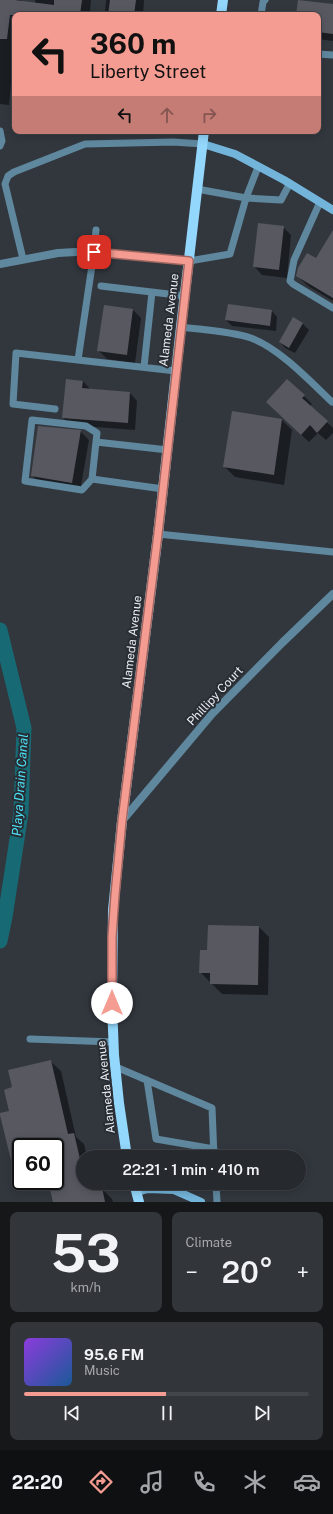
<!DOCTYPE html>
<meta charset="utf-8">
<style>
:root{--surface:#26292e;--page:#32353a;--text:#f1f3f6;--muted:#a4a6aa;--line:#42454a;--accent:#f59c92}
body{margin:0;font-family:"Public Sans",sans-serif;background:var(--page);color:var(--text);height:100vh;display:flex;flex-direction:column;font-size:15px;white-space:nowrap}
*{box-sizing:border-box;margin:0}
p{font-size:13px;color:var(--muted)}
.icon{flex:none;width:22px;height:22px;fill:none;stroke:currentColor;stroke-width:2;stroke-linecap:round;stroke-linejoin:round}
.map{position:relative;height:1202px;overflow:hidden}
.details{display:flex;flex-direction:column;gap:10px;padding:10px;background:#151719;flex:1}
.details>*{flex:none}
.hud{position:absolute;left:12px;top:12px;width:309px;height:122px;border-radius:8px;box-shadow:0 2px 10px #0003,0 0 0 1px var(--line);background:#f59c92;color:#111;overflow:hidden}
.speed{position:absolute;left:12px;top:1138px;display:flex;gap:8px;font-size:20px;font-weight:700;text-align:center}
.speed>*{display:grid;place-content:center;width:52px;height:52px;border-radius:50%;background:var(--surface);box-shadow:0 2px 10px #0003,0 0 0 1px var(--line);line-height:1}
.speed .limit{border:2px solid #111;border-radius:6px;background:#fff;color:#111}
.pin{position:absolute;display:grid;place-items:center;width:34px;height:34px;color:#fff;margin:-17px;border-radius:8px;box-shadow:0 2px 6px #0006}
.me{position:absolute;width:44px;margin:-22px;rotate:0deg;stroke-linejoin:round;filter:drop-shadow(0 0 3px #0008)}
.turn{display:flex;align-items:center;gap:14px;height:84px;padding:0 12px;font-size:18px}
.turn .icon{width:52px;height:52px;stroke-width:2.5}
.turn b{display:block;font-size:28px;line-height:34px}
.lanes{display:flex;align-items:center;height:38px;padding:0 12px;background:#0003;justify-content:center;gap:20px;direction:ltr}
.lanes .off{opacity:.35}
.big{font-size:30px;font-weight:600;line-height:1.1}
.details .tile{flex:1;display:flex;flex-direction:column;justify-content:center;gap:6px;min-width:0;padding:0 14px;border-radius:8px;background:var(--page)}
.details .dial{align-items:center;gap:0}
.dial b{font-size:52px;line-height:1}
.song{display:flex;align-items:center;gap:12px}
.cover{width:48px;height:48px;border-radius:6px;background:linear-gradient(135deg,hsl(270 70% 55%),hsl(210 70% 35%))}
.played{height:4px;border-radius:2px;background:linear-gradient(90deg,var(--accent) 50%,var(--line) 50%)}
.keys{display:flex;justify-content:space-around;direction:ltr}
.heat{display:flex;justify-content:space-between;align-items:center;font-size:22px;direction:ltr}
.details .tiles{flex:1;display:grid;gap:10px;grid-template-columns:1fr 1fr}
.tile:last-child{grid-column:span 2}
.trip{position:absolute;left:76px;top:1150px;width:230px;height:40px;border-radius:20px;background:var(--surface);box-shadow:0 2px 10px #0003,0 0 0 1px var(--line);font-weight:600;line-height:40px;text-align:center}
.menu{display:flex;height:64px;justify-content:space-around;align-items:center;background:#0f1012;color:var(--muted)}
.menu .icon{width:28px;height:28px}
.menu .current{color:var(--accent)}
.menu b{font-size:18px;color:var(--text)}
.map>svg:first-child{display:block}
</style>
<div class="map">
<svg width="333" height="1202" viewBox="0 0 333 1202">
<rect width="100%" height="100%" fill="#32373e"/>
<!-- shadow -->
<path fill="#0007" fill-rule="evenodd" d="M0 0H21V2L35 4V0H91L90 11 105 13 106 0H144L143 15H15V63H13L9 105 0 104Z
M333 5V41L318 39V15H297Z
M283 227 291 235 287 278 262 275 254 266Z
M333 239V301L308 286 297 275 316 260Z
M133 310 141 318 135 363 107 359 98 350Z
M272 311 277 317 276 331 232 326 226 320Z
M293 319 303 324 309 330 295 353 285 348 280 342Z
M83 381 90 389 130 393 137 401 135 430 70 425 63 418Z
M304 396 312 404 310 406 333 428V433L326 440 318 433 309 442 275 410Z
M282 420 292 430 284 485 235 477 224 466Z
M80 431 89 440 80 491 40 484 32 475Z
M259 927 269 937 268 995 222 994 200 972Z
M50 1061 61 1071 76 1137 84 1144 87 1157H83V1183H94L98 1189 101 1188 112 1199 113 1202H54L49 1182 26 1188 16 1177 10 1112 13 1088ZM21 1147H55V1181H21Z"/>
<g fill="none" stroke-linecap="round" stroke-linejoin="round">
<!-- canal -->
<path stroke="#176a74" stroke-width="15" d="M0 630 24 728 21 813 5 917 0 941"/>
</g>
<!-- building -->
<path fill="#585861" d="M0 0H15L54 5V0H82L80 15H10L7 39H0Z
M110 0H136L134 15H108Z
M298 0 333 4V34L318 32V15H296Z
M258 223 284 226 279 270 253 267Z
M333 230V298L296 276 298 268 307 253 316 258Z
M228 304 272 310 270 326 225 320Z
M104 305 133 309 127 355 97 351Z
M293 317 303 323 289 348 279 342Z
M66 379 83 381 82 388 130 392 128 423 62 418Z
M287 379 305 395 302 398 328 421 317 433 310 425 301 435 266 402Z
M232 411 282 419 274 475 223 467Z
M38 426 81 430 72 483 31 476Z
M208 925 259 926 258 985 210 984V973H199L200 950H207Z
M51 1060 68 1134 74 1133 83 1172V1183H89L90 1190 102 1187 105 1202H53L48 1181H55V1147H21V1184L17 1185 0 1115V1113L9 1111 4 1090 12 1087 8 1070Z"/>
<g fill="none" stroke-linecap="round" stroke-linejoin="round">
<!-- lane -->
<path stroke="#5f889f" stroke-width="7" d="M261 15 263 2 265 0
M318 54 333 55
M0 131 2 141 0 146
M258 167 246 198 281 200 290 183
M320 202 294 260 290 281 293 284 333 308
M96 230 94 252 78 360 176 371
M23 259 5 184 8 176 14 172 85 144 173 142 203 144
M189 261 230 254 246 198 197 189
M101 286 185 296
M181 327C204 330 229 331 251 338 279 348 310 381 332 402
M144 367 152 292
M55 409 13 404 16 353 78 360
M92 479 82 490 25 481 32 420 86 426 97 433 95 451
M163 489 92 479 96 442 168 450
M158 534 333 552
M30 1039 114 1042
M116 1067 212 1108 214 1157
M147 1080 156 1139 214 1149
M216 1183 217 1202"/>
<!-- street -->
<path stroke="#5f889f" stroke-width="8" d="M0 264 58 253 76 252H94L189 261
M122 821 212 714 283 642 333 594"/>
<!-- secondary -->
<path stroke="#73b5da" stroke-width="8" d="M203 144 235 154 284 180 333 210
M137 1192 148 1189 174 1190 201 1202"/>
<!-- primary -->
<path stroke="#93d7fc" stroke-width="10" d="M221 15 223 0
M127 1157 119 1103 114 1055 112 1003 113 910 122 821 158 534 181 327 204 131
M134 1183 139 1202"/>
</g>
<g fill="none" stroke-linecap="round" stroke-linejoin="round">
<!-- route casing -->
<g stroke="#9f655f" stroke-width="10">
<path id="route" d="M94 252 189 261 158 534 122 821 115 895 112 937V1003"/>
</g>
<!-- route -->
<use href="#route" stroke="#f59c92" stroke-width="7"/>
</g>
<g text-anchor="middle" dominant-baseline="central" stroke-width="4" stroke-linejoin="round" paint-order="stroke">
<!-- street labels -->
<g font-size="12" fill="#e9ecf0" stroke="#282d34">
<text transform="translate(169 320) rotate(-83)">Alameda Avenue</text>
<text transform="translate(132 642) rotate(-83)">Alameda Avenue</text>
<text transform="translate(215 696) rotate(-47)">Phillipy Court</text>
<text transform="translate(106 1087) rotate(-96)">Alameda Avenue</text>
</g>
<!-- water labels -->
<g font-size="13" font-style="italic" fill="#4de1f5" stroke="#282d34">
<text transform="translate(20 785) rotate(-86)">Playa Drain Canal</text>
</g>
</g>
</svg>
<div class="speed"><div class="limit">60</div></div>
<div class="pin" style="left:94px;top:252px;background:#d93025"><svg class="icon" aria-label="arrive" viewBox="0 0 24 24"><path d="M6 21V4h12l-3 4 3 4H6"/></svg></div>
<svg class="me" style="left:112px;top:1003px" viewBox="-20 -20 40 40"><circle r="19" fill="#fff"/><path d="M0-13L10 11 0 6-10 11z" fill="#f59c92"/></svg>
<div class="trip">22:21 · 1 min · 410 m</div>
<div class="hud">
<div class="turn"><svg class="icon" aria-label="left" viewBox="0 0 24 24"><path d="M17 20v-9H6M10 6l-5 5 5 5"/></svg><div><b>360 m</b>Liberty Street</div></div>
<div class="lanes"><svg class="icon" aria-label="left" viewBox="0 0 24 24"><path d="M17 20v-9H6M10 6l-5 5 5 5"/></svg><svg class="icon off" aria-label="ahead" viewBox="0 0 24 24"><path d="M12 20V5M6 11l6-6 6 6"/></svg><svg class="icon off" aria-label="right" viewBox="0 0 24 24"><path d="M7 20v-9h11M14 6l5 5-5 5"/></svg></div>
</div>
</div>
<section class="details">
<div class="tiles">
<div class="tile dial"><b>53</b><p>km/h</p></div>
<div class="tile"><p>Climate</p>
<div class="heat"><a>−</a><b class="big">20°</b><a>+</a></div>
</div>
<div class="tile">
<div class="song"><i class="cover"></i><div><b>95.6 FM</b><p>Music</p></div></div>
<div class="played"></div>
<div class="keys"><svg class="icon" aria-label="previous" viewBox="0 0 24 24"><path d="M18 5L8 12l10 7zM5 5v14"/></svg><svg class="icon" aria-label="pause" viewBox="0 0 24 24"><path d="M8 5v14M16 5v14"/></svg><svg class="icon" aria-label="next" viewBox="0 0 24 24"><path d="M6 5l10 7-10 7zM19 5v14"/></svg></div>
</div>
</div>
</section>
<nav class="menu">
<b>22:20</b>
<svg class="icon current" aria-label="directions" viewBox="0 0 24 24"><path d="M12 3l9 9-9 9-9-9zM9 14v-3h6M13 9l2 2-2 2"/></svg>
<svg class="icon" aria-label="music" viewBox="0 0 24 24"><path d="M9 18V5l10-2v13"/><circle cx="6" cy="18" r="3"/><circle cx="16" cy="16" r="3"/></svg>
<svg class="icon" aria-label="phone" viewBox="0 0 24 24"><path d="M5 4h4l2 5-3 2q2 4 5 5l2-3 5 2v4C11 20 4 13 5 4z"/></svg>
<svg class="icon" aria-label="climate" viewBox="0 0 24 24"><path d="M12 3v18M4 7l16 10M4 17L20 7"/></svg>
<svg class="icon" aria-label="car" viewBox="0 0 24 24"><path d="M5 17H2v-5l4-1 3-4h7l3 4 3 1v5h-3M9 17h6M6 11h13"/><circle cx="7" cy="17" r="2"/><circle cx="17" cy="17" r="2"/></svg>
</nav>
